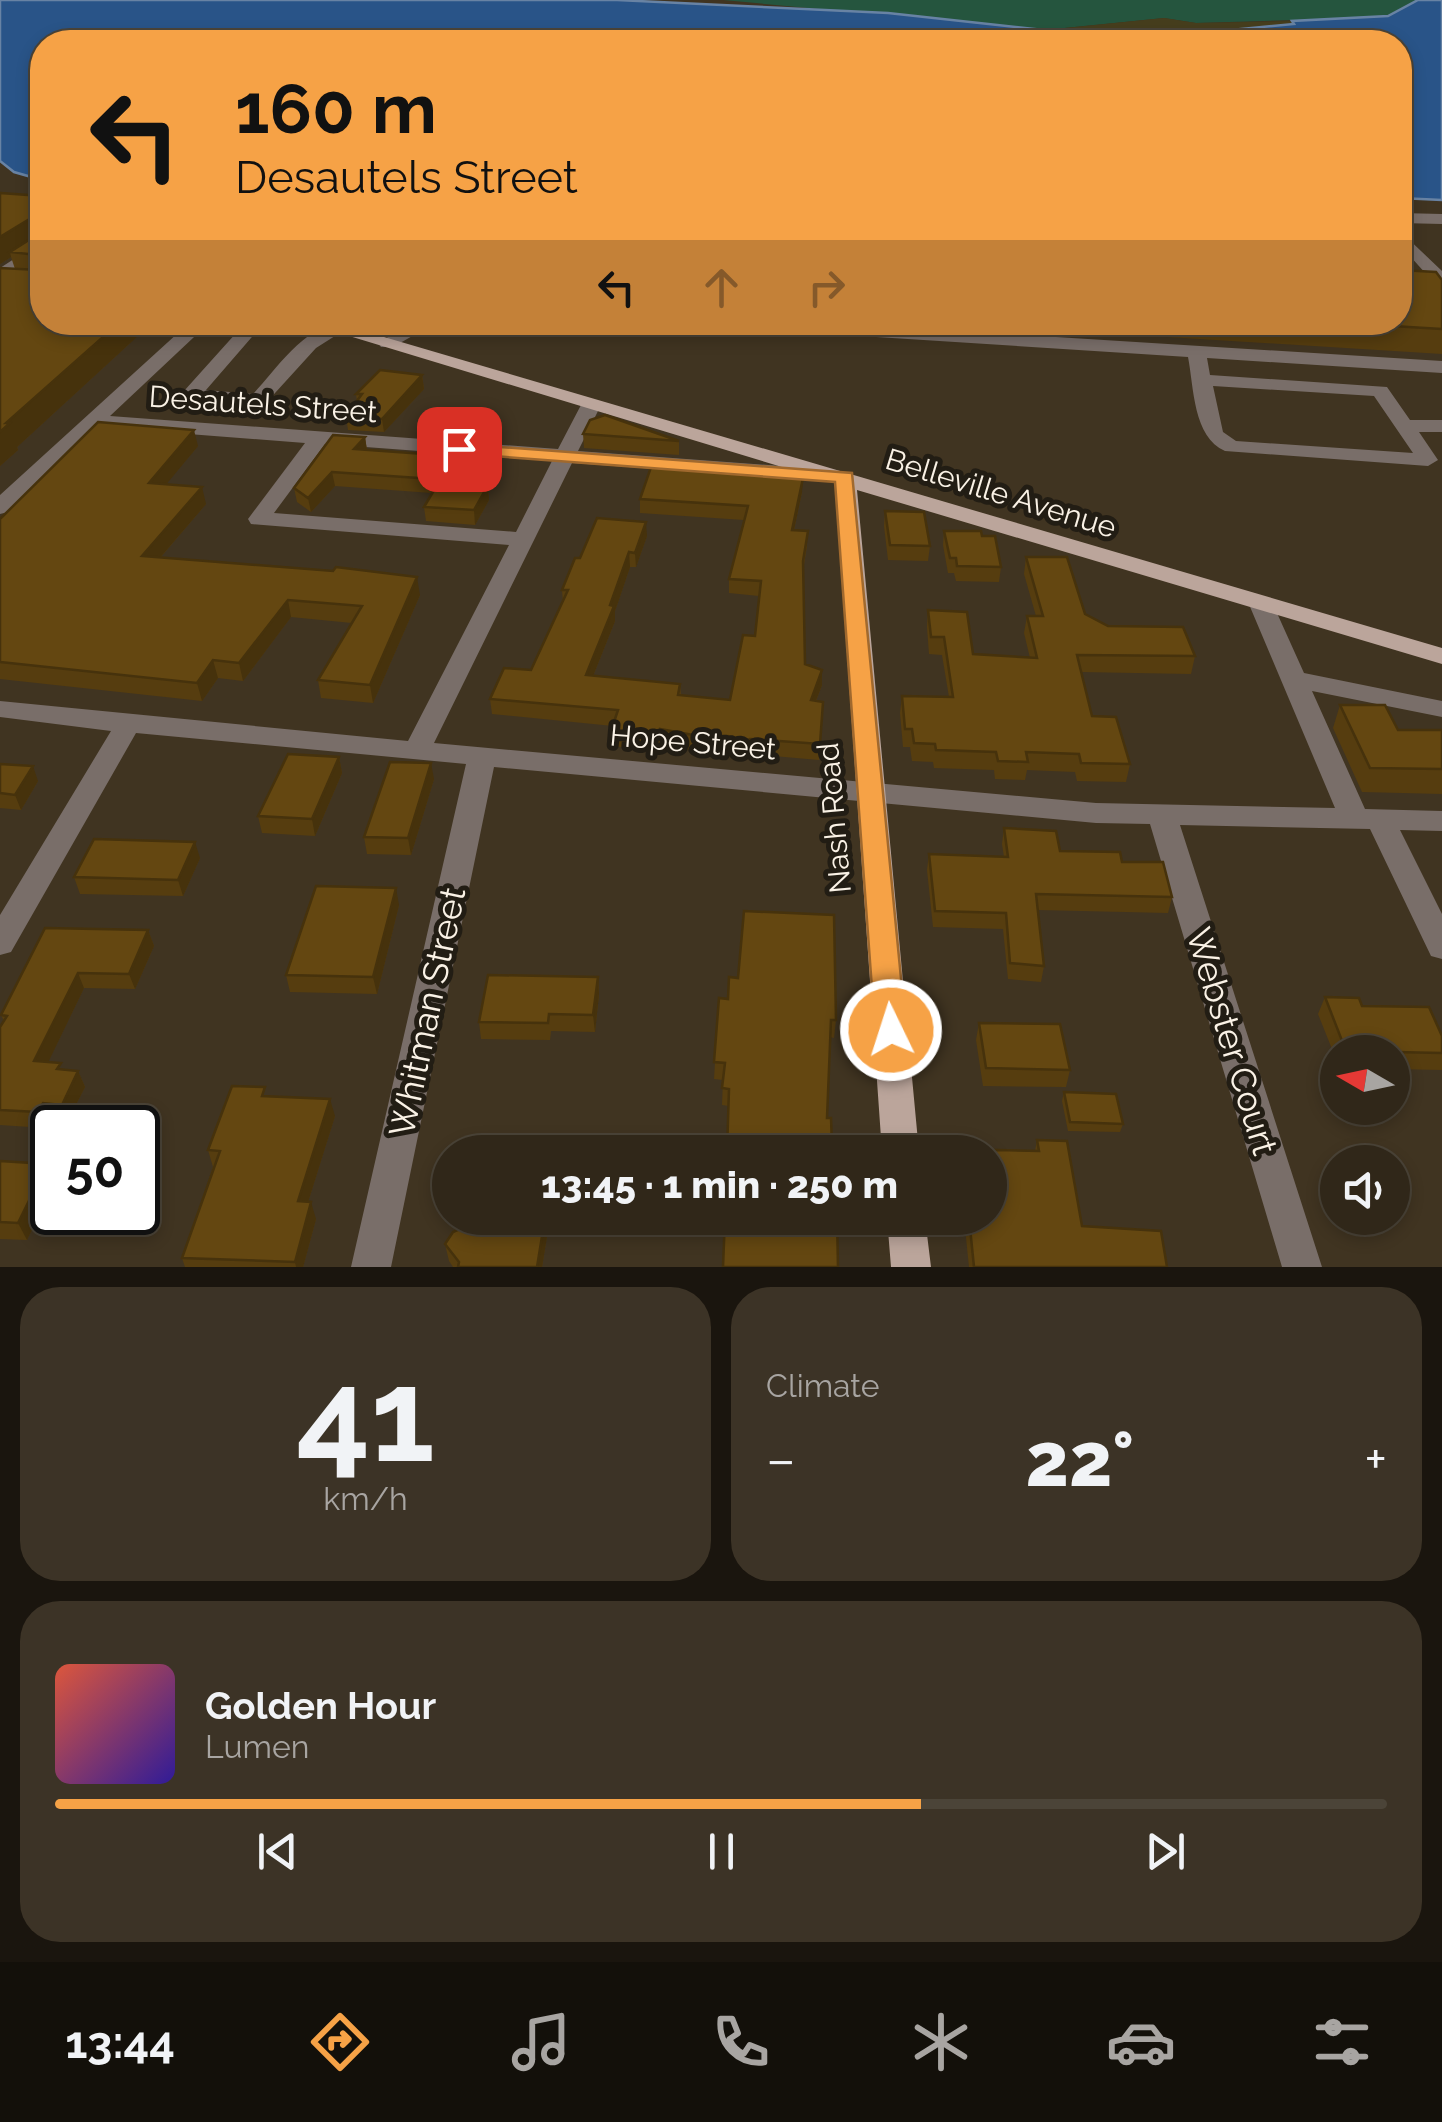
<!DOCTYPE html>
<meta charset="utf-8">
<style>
:root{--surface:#302719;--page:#3c3326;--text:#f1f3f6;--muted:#a8a5a2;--line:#4b4438;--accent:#f6a246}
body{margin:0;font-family:Raleway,sans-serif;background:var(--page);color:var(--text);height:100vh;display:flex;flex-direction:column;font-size:38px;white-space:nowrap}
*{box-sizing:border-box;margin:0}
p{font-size:32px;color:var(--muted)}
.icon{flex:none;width:55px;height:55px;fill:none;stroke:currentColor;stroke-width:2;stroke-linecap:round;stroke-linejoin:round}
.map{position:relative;height:1267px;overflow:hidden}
.side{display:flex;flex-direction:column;gap:20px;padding:20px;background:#1a150e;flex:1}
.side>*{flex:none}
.guide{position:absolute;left:30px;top:30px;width:1382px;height:305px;border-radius:40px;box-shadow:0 5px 15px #0003,0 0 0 2px var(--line);background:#f6a246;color:#111;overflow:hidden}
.needle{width:65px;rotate:279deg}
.tools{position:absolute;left:1320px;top:1035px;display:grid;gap:20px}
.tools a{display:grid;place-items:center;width:90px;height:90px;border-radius:50%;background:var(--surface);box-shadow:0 5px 15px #0003,0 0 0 2px var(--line);font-size:50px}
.speed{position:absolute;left:30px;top:1105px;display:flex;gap:20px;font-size:50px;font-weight:700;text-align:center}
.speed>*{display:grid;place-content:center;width:130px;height:130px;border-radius:50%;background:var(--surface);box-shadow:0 5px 15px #0003,0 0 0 2px var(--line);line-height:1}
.speed .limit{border:5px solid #111;border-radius:15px;background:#fff;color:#111}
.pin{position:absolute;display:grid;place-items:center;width:85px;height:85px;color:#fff;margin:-42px;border-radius:20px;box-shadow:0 5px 15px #0006}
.me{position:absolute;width:110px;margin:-55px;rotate:356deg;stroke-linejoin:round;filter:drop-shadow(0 0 8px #0008)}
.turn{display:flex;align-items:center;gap:35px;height:210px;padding:0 40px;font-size:45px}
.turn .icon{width:130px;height:130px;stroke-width:2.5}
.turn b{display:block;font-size:70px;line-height:85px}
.lanes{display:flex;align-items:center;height:95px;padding:0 40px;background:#0003;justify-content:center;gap:50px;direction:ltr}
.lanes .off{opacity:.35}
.big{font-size:75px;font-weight:800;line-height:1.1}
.side .tile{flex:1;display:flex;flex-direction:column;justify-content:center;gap:15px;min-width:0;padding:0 35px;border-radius:40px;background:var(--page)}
.side .dial{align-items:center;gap:0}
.dial b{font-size:130px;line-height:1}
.song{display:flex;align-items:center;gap:30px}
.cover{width:120px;height:120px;border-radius:15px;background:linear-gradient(135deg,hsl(10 70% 55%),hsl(250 70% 35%))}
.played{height:10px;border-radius:5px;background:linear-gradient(90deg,var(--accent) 65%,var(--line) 65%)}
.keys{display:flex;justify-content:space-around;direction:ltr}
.heat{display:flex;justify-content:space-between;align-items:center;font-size:55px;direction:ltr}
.side .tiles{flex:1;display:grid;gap:20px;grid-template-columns:1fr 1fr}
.tile:last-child{grid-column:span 2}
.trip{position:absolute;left:432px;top:1135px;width:575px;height:100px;border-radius:50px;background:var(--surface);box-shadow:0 5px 15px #0003,0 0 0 2px var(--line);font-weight:800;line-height:100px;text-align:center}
.tabs{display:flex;height:160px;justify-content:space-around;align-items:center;background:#13100a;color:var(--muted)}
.tabs .icon{width:70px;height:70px}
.tabs .selected{color:var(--accent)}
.tabs b{font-size:45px;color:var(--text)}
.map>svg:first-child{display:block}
</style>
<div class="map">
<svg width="1442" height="1267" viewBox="0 0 1442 1267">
<rect width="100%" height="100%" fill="#403421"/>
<!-- green -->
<path fill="#25553e" d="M723 0H1419L1395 14 1362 18 1196 23 1164 18 1045 30Z"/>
<!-- sand -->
<path fill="#463e1d" d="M1164 18 1196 23 1292 21 1295 24 1179 35 1045 30Z"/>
<!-- water -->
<path fill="#295488" stroke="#6883a4" stroke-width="2.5" d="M0 0H617L888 13 1053 31 1124 34 1179 35 1294 24 1292 21 1388 16 1418 0H1442V200L1400 198V42H42V180L14 172 0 161Z"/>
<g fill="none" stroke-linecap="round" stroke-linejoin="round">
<!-- minor -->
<path fill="#796e69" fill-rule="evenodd" d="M1400 213 1442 214V224L1400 223Z
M1400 231 1442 271V286L1436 285 1400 245Z
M42 241V253L0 281V268Z
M190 322H210L110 416 558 449 581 405 591 399 601 405 578 451 835 470 846 476 835 482 572 463 434 743 1096 803 1335 808 1248 602 1260 595 1272 602 1304 673 1442 701V717L1312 691 1365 809 1442 811V831L1400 830 1442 914V959L1431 956 1370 829 1180 825 1322 1267H1282L1150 824 1096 823 494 767 391 1267H351L466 764 136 733 11 952 0 955V915L111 731 0 717V701L408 741 509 545 251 524 248 519 305 443 98 427 8 512 0 514V495ZM325 444 552 461 516 532 274 513Z
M246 322H265L206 390 253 394C275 371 308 320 343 325L346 329 316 348 265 404 184 399V391Z
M413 322H437L393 347H381L378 343Z
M712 322H815L1442 361V373L1207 358 1210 375 1387 387 1410 420H1442V432H1419L1438 460 1428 466 1225 451C1193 437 1194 388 1188 357L721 327ZM1213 386 1374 396 1413 453 1236 441 1223 432Z"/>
<!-- major -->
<path fill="#bba59b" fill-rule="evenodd" d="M303 322H333L1442 648V664L857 490 919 1152H882L835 483Z
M887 1218H925L931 1267H891Z"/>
</g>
<!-- wall -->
<path fill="#563d0f" d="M0 193 36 196 42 322H153L17 447 18 450 0 466 15 269 11 257 0 264Z
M1442 280V354L924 322H1400Z
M422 375 424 389 384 432 348 430 346 416 357 401 356 394Z
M583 434 679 441V455L584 448Z
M365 437 367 450 494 459 496 474 488 487 489 500 475 525 426 521 424 507 432 493 335 486 311 512 297 502 294 488Z
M198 446 166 484 206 504 160 558 420 595 373 703 321 698 318 680 352 623 291 617 243 681 218 678 202 701 0 679V519Z
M802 492 794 530 807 546 803 571 805 664 822 670V685L816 701 823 702 819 760 750 754 743 758 728 752 711 754 661 745 659 751 612 746 611 731 613 726 492 714 490 699 531 670 563 602 562 590 580 558 647 536 636 567H630L615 611V621L593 676 680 684 681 695 730 700 755 636 759 596 729 593V579L744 520 640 513V499Z
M885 511 930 546 928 561 888 560 884 526Z
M944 531 982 536 1001 567 999 582 956 581 954 573H948L943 545Z
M1026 557 1085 614 1108 626 1195 656 1191 674 1081 672 1092 716 1130 764 1126 782 1077 781 1075 772 1027 770 1025 780 995 779 994 770 934 768 933 762 912 761 910 747H903L900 713 902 696 949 697 942 655 929 654 927 627 928 610 973 654 1030 658 1024 633 1027 616H1036L1024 574Z
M1340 705 1398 730H1442V794L1362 792 1333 728Z
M339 757 342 773 315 836 262 833 258 816Z
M0 764 38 781 21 810 0 808Z
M434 779 411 855 367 854 364 837Z
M1004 828 1060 851 1122 862 1172 897 1168 913 1038 910 1044 966 1041 982 1008 979 1003 929 933 927 927 870 929 854 1004 857 1002 844Z
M200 858 183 896 80 894 74 877Z
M399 905 377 994 290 992 286 975Z
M148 930 154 946 135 989 84 988 48 1062 64 1070 78 1071 85 1087 68 1120 49 1119 45 1128 0 1125V1027L4 1021 1 1015Z
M598 977 599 994 595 1032 551 1031 550 1040 481 1039 479 1022Z
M1325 997 1362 1006 1442 1036V1070L1392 1069V1052H1338V1064L1318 1014Z
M719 998 836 1020 834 1038 830 1037 827 1118 832 1145V1152H727L729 1106 722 1105 723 1080 714 1079Z
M979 1023 1070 1070 1066 1087 983 1086 976 1040Z
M1064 1092 1123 1124 1120 1132 1068 1131 1062 1101Z
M268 1096 335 1116 308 1202 316 1219 303 1267H185L182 1258 213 1167 208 1150Z
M1037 1140 1082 1226 1167 1267H969L964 1218H990V1152H960L961 1149 1035 1151Z
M0 1161 47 1164 52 1175V1187L27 1240 0 1239Z
M550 1218 542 1267H453L449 1261 445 1244 464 1227Z"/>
<!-- shaded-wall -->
<path fill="#46320c" d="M36 215 42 237 10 252 11 257 0 264V237Z
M120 322H153L17 447 18 450 0 466V432L6 423Z
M422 375 424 389 384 432 382 419Z
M194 430 198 446 154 499 149 483Z
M365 437 367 451 354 449Z
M494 459 496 474 488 487 489 500 475 525 474 510 480 484Z
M332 472 335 486 311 512 308 498Z
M803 478 802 492 791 544 792 530Z
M202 487 206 504 146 574 142 556Z
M646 522 647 536 636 567 635 553Z
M629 552 630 567 615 611V621L587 691 586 675Z
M417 577 420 595 373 703 370 685Z
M288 600 291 617 243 681 239 663Z
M213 660 218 678 202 701 197 683Z
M822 670V685L810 716 811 700Z
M750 739V754L743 758V742Z
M339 757 342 773 315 836 312 819Z
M431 763 434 779 411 855 408 838Z
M33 766 38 781 21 810 15 795Z
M195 842 200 858 183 896 178 880Z
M396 888 399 905 377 994 373 977Z
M148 930 154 946 135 989 129 974Z
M78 973 84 988 41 1077 34 1061Z
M598 977 599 994 595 1032 593 1015Z
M78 1071 85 1087 68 1120 62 1105Z
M330 1099 335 1116 303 1218 298 1201Z
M43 1103 49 1119 45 1128 38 1112Z
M47 1164 52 1175V1187L27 1240 18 1223Z
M311 1202 316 1219 303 1267H296L295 1262Z
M545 1218H550L542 1267H537Z"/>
<!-- building -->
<path fill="#644711" stroke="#46320c" stroke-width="2.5" d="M0 193 42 196V322H120L6 423H10L0 432V268L38 270V255L10 252 38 234 36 215 0 237Z
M1400 270 1436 272 1442 280V329L1326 322H1400Z
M380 370 422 375 382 419 346 416 362 394H356Z
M605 415 679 441 583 434 590 420Z
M98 422 194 430 149 483 202 487 142 556 333 571 336 567 417 577 370 685 318 680 362 606 288 600 239 663 213 660 197 683 0 662V519Z
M333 435 365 437 354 449 494 459 480 484 488 485 474 510 424 507 439 482 433 479 332 472 308 498 294 488Z
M651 467 803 478 792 530 808 531 803 561 805 664 822 670 811 700 823 702 820 744 750 739 743 742 728 736 710 738 660 729 659 735 611 731 618 710 490 699 504 668 531 670 568 590H562L575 558H580L597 518 646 522 635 553 629 552 610 605 614 606 586 675 680 684 678 695 730 700 743 635 755 636 761 581 729 579 748 506 640 499Z
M885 511 924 512 930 546 890 545Z
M944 531H981L982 536H995L1001 567 957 566 956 558H950Z
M1026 557H1067L1085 614 1108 626 1183 627 1195 656 1077 655 1092 716 1116 717 1130 764 1081 763 1079 754 1026 752 1028 762 998 761 996 752 936 750 935 744 914 743 912 729H905L902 696 953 697 944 637H931L928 610 967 612 973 654 1037 658 1027 616H1043Z
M1340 705H1385L1398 730H1442V769L1370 768Z
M288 754 339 757 312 819 258 816Z
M390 762 431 763 408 838 364 837Z
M0 764 33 766 15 795 0 793Z
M1004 828 1056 831 1060 851 1120 852 1122 862H1163L1172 897 1036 894 1044 966 1010 963 1006 913 935 911 929 854 1008 857Z
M94 839 195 842 178 880 74 877Z
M316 886 396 888 373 977 286 975Z
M744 911 834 915 836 1020H831L827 1118H831L832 1145 821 1144 822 1152H727L729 1089 722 1088 725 1063 714 1062 719 998 728 999 729 977 738 978Z
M45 928 148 930 129 974 78 973 34 1061 61 1063 57 1069 78 1071 62 1105 43 1103 38 1112 0 1110V1027L7 1016 1 1015Z
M488 975 598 977 593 1015 549 1014 548 1023 479 1022Z
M1325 997 1359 998 1362 1006 1429 1007 1442 1036V1053L1346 1051Z
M979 1023 1060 1024 1070 1070 986 1068Z
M232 1086 265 1087 262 1096 330 1099 298 1201 311 1202 295 1262 182 1258 220 1151 208 1150Z
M1064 1092 1116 1094 1123 1124 1070 1122Z
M1037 1140 1067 1141 1082 1226 1161 1231 1167 1267H974L969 1218H990V1152H962L961 1149 1039 1151Z
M0 1161 47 1164 18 1223 0 1222Z
M466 1218H545L537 1267H458L459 1262 445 1244 453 1232 464 1227Z
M725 1218H837L838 1267H723Z"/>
<!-- route -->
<path fill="#f6a246" stroke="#a0692e" stroke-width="2.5" d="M459 444 852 473 906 1030 902 1039 891 1043 880 1039 875 1030 835 482 453 453 450 449Z"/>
<g text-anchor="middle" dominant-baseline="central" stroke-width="10" stroke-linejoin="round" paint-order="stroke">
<!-- street labels -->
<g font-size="30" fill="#faf2e6" stroke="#221d14">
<text transform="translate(263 404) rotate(4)">Desautels Street</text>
<text transform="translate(1001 493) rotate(17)">Belleville Avenue</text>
<text transform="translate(693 742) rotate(5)">Hope Street</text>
<text transform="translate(834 818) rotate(-95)">Nash Road</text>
</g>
<!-- near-street labels -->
<g font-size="35" fill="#faf2e6" stroke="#221d14">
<text transform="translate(427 1012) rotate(-78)">Whitman Street</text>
<text transform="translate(1232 1041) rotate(73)">Webster Court</text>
</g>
</g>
</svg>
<div class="tools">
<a><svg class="needle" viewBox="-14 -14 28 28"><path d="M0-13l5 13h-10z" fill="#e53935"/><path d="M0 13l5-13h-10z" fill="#a8a5a2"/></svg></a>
<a><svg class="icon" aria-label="sound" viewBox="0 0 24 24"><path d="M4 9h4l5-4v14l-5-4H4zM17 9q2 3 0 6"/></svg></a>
</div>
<div class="speed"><div class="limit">50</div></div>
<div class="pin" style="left:459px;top:449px;background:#d93025"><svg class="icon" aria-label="arrive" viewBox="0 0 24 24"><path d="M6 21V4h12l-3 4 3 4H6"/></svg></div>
<svg class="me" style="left:891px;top:1030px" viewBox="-20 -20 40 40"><circle r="17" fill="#f6a246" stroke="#fff" stroke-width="3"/><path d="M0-11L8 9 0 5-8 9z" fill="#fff"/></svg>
<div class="trip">13:45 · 1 min · 250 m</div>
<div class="guide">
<div class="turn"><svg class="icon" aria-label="left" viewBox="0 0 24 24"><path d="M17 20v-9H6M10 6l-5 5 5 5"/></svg><div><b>160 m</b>Desautels Street</div></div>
<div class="lanes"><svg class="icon" aria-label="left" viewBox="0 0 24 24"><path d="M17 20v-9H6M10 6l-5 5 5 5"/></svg><svg class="icon off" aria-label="ahead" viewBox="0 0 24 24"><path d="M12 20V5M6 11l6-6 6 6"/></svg><svg class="icon off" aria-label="right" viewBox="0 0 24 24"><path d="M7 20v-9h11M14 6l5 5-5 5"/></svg></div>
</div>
</div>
<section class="side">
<div class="tiles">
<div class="tile dial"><b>41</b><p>km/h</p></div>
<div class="tile"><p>Climate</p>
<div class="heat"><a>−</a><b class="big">22°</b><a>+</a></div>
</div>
<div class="tile">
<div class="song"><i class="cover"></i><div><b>Golden Hour</b><p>Lumen</p></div></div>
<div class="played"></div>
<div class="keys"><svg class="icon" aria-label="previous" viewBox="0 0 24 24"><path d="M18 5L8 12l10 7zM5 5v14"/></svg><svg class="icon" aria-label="pause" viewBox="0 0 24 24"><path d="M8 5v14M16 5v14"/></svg><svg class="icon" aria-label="next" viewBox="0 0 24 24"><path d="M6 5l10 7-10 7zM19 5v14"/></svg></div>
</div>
</div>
</section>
<nav class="tabs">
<b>13:44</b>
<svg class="icon selected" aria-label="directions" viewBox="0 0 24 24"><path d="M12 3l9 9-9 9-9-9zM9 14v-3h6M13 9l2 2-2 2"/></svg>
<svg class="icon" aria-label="music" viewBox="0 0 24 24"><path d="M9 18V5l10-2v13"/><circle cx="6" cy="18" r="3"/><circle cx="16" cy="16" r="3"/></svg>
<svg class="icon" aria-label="phone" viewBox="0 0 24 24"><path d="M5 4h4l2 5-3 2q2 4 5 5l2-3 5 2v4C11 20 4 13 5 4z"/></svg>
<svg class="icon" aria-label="climate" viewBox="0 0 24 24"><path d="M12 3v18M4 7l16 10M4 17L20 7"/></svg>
<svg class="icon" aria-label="car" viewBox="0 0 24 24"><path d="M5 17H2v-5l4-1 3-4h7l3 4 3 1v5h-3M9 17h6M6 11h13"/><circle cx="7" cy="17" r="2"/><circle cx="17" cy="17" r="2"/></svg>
<svg class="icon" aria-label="filters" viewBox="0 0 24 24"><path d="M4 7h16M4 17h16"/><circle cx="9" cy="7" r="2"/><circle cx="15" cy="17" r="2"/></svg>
</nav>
